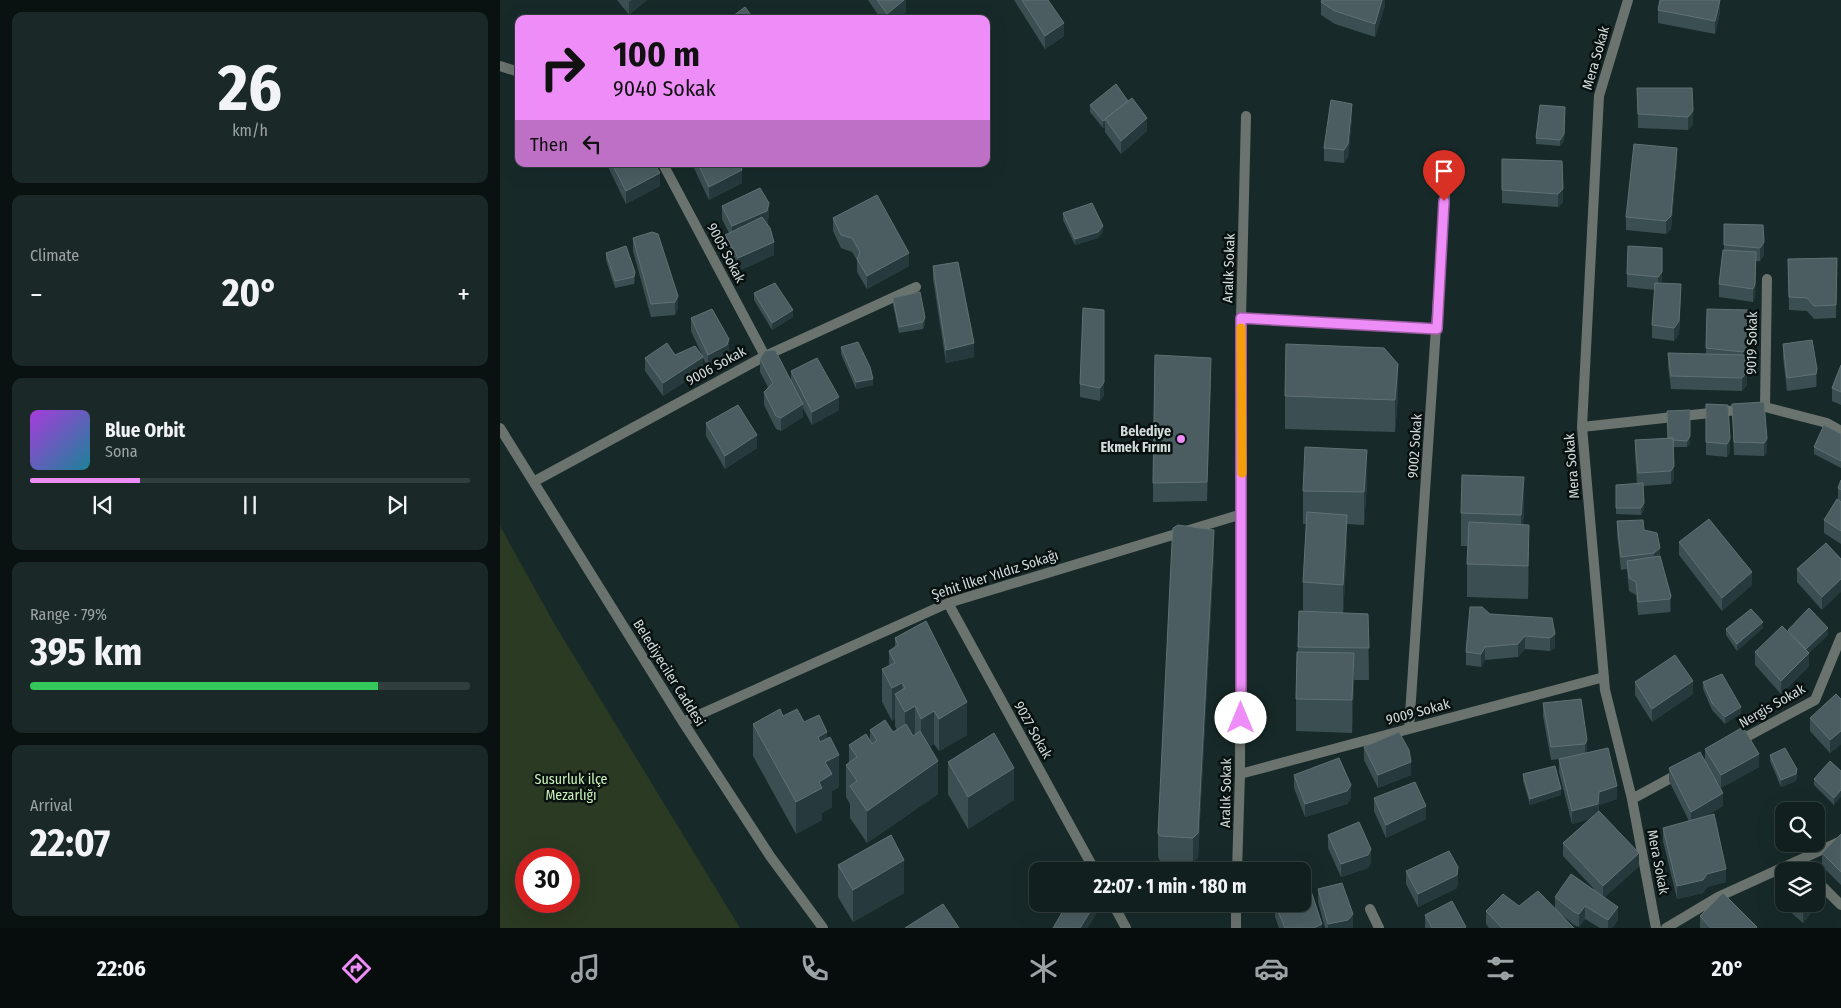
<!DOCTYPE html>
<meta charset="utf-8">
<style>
:root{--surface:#11201f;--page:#1a2828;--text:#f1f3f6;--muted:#9ca3a4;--line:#303e3d;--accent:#ee8cf8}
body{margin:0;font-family:"Fira Sans Condensed",sans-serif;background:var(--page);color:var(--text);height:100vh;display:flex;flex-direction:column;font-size:19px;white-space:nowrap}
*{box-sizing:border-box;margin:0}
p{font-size:16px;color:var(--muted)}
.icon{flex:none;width:28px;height:28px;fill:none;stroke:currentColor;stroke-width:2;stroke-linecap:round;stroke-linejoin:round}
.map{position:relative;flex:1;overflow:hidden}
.side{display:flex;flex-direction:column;gap:12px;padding:12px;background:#091211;width:500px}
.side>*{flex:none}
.top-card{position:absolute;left:15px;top:15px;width:475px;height:152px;border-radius:10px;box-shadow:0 5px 20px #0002,0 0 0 1px var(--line);background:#ee8cf8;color:#111;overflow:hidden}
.tools{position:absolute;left:1275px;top:802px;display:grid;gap:10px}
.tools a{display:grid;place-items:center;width:50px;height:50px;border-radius:10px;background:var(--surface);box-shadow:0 5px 20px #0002,0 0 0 1px var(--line);font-size:25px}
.speed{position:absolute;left:15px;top:848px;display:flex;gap:10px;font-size:25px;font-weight:700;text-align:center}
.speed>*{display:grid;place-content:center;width:65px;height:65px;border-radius:50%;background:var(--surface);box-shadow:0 5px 20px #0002,0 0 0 1px var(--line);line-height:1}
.speed .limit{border:8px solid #d22;background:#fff;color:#111}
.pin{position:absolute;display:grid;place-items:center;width:42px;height:42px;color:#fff;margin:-51px -21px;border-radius:50% 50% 50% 0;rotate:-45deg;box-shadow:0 0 5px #0007}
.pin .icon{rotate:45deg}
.me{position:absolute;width:55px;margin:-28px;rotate:0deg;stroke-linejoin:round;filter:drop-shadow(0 0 4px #0008)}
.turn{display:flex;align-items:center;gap:18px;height:105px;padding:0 15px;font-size:22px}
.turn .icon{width:65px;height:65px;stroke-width:2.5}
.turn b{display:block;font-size:35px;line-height:42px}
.then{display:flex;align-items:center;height:48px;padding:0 15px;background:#0003;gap:10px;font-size:19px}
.big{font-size:38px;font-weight:700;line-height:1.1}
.side .widget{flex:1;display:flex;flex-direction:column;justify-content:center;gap:8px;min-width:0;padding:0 18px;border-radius:10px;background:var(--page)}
.side .dial{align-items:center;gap:0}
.dial b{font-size:65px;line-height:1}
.song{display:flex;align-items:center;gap:15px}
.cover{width:60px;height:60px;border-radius:8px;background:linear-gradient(135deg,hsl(280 70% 55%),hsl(190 70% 35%))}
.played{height:5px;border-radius:2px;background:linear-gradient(90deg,var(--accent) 25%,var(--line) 25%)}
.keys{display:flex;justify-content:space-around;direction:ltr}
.heat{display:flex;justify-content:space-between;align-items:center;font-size:28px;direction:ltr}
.charge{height:8px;border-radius:4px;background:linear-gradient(90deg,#34c759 79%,var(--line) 0)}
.trip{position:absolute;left:529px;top:862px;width:282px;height:50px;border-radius:10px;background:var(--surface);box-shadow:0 5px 20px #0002,0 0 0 1px var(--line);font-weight:700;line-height:50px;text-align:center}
.tab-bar{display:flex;height:80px;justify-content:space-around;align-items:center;background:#070d0c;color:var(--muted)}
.tab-bar .icon{width:35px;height:35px}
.tab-bar .current{color:var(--accent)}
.tab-bar b{font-size:22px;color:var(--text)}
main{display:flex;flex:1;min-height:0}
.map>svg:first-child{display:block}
</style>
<main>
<section class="side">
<div class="widget dial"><b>26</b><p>km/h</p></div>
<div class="widget"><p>Climate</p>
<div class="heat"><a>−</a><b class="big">20°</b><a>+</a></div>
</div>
<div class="widget">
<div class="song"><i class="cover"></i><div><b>Blue Orbit</b><p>Sona</p></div></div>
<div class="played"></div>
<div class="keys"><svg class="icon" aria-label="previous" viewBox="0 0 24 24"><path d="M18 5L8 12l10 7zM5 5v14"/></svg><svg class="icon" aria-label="pause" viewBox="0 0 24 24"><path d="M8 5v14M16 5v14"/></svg><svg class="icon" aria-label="next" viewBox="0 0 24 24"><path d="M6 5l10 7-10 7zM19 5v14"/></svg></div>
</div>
<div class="widget"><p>Range · 79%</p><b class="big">395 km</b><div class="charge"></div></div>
<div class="widget"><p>Arrival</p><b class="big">22:07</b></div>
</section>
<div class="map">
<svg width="1341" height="928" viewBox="0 0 1341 928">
<rect width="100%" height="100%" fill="#172a29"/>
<!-- green -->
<path fill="#2b3a22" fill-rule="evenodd" d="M0 526 55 625 240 928H0ZM26 859H69V901H26Z"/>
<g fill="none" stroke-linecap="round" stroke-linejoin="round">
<!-- minor -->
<path stroke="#6b736f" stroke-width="10" d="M1128 0 1099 96 1082 427 1105 690 1132 799 1156 928
M0 66 19 72
M163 164 265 356
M741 318 937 329
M1265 407 1267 279
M1082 427 1265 407 1327 423 1341 431
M35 481 265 356 416 287
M448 603 595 871
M183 722 448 603 742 514
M909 729 947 164
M1237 742 1315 700 1341 637
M740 774 1104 677
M1132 799 1180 773
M1298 861 1308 871
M737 871 740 774 741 318 746 116
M1316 880 1341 905
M613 904 626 928
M870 909 879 928
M736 928V904
M1166 928 1218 897 1341 841"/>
<!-- tertiary -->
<path stroke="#6b736f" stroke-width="10" d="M0 428 183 722 270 856 323 928"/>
</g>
<!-- wall -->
<path fill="#3b4e52" d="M117 0H147L129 15Z
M368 0H406V12L397 19H381Z
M514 0H548L564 36 545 49Z
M885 0V5L875 37 835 24 821 15V2Z
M1158 10 1220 12 1215 34 1158 23Z
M1137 88 1193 111V124L1188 130 1138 128Z
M628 101 647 131 621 154 605 132V127L603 128 590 112V105Z
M1065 113 1064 141 1060 146 1036 144V138Z
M852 117 848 157 844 163 824 161V148Z
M1002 159 1062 161 1063 202 1058 207 1002 203Z
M1177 161 1171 229 1166 234 1126 230V217Z
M108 164H155L160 186 126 204 108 167Z
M192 164H245L242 168V183L209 200Z
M222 206 269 216 267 224 274 255 238 271 225 248V235L229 233 222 219Z
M563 213 603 232 598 238 575 245 563 220Z
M333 218 409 266 367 289 357 272V260L352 252 341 248 333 231Z
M1224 224 1263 225 1264 255 1260 261H1256L1255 297 1253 302 1219 297V284L1224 250Z
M158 234 178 309 175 315 151 317 133 251V238Z
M1162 248V283L1181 297 1179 334 1174 341 1152 338V325L1155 290 1127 287V274Z
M106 253 135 279 134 284 115 288 106 260Z
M1337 258 1336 318 1314 319 1307 311 1289 310 1288 259Z
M433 266 474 357 446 363 433 279Z
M254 293 293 317 272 330 254 300Z
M393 298 425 324 423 329 399 333 393 305Z
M1207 309 1249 360 1246 363 1247 385 1242 391 1171 389 1168 366V353L1206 354Z
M604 310V395L600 401 580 397V384Z
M191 318 229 352 227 358 208 368 203 358V370L163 396 145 371V358L175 355H202L191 331Z
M1283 344 1317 369V382L1316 387 1287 391 1283 357Z
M341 347 373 385 356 389 341 354Z
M260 359 291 380V371L339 410 312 425 303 408V417L281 431 276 429 264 405V392L268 387 260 372Z
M1341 365V405L1332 401V388Z
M711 377 707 501 653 502V483Z
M785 396 898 397 895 432 785 429Z
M1264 402 1267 452 1264 456 1234 455 1232 404Z
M1206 404 1228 405 1230 452 1227 457 1206 455Z
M1167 411 1190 443 1187 447H1173L1174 479 1171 484 1143 486 1144 510 1141 515 1116 514V485L1137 484 1135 454V440L1168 438Z
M206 423 257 448 225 469 206 436Z
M1341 434V468L1314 454V447Z
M1341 480V544L1324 533V520L1338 500V488Z
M867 482 864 525 847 524V547L843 613 868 614 869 680H854L852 733 796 731V699L799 611H803V582L806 524H803V491Z
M1024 510 1023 524 1029 557 1028 599 967 597V564L968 546H961V513Z
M1117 521 1144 530 1160 556 1171 596V609L1170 612 1138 615 1136 595 1129 591 1127 569 1121 570 1117 535Z
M1179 542 1252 585 1222 611 1179 555Z
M1326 543 1322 610 1297 582V569Z
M714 554 698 858 693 862 660 861 658 857V833Z
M990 614 1052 618 1055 648 1050 651 1025 649 1018 657 985 660 981 667 966 665V652Z
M1263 628 1237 651 1226 635V629Z
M1288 630 1328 635 1309 653V666L1281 694 1255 665V652L1288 632Z
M395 638 467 735 439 751 434 744 429 747 438 794 367 843 350 818V804L346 797V765L349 762V745L370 740V730L393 732 397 730 395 726V719L392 721 382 702V669L389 666V651L395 648Z
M1135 682 1193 694 1152 722 1135 695Z
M1203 682 1241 713 1225 724 1212 710 1203 689Z
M1081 699 1087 752 1117 799 1099 805V811L1139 866 1105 897 1118 920 1112 928H1100L1085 919 1079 927 1074 925 1061 914 1074 928H989L986 924V911L1019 906 1055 909V897L1094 889 1063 856V843L1090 819 1072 824 1059 772V759L1051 760 1043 716V703Z
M1341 699V744L1330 753 1310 731V718Z
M283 716 304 722 327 738 339 787 332 791V807L322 813V820L296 834 253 756V724Z
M864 747 911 775 878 788 864 760Z
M1205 749 1259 767 1221 788 1217 781 1223 806 1206 816 1226 882 1207 887 1203 893 1177 899 1163 841V828L1189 821 1169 781V768L1205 759Z
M1270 755 1297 775 1296 781 1281 787 1270 761Z
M448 762 514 800 468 829 448 794Z
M1341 771 1334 805 1314 785V779Z
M1023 774 1061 795 1030 805 1023 781Z
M794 775 851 798 847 804 805 817 794 788Z
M874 798 926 819 886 838 874 811Z
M1341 834V885L1322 866V853Z
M828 835 871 862 868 868 841 877 828 848Z
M338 865 404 893 353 922 338 897Z
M906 871 958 880 957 888 918 907 906 884Z
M1284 879V904H1316L1319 903 1303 923 1277 900V887Z
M818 889 853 927 852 928H825L818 902Z
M775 904 822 928H779L775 917Z
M925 915 966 928H925Z
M1200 916 1257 928H1200Z"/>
<!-- shaded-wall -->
<path fill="#26393c" d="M132 0H147L129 15V2Z
M404 0H406V12L397 19H387V14Z
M882 0H885V5L875 37V24Z
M1220 0V12L1215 34V21Z
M564 23V36L545 49V36Z
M489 80V93L486 95V82Z
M852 104V117L848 157 844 163V150Z
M1065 107 1064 141 1060 146V140Z
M1193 111V124L1188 130V117Z
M647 118V131L621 154V141Z
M605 120V127L603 128V121Z
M1177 148V161L1171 229 1166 234V221Z
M242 170V183L209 200V187Z
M160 173V186L126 204V191Z
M1063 189V202L1058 207V194Z
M269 203V216L267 224 232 239V226Z
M603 226V232L598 238 575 245V239Z
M274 242V255L238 271V258Z
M1264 242V255L1260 261V248Z
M1256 252 1255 297 1253 302V289Z
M409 253V266L367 289V276Z
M135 272V279L134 284V277Z
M1162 272V285L1158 290V277Z
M1181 284 1179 334 1174 341V328Z
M178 296V309L175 315V302Z
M293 310V317L272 330V323Z
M1250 310 1249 360 1243 365V352Z
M425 317V324L423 329V322Z
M229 339V352L227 358 208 368V355Z
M474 343V357L446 363V350Z
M203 357V370L163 396V383Z
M711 358V377L707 501V482Z
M898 364V397L895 432V400Z
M1317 369V382L1316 387V374Z
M1247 372V385L1242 391V378Z
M373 379V385L356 389V382Z
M604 382V395L600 401V388Z
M339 397V410L312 425V412Z
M303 404V417L281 431V418Z
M257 435V448L225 469V456Z
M1190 436V443L1187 447V441Z
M1230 439V452L1227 457V444Z
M1267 439V452L1264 456V443Z
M867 450V482L864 525V492Z
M1174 466V479L1171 484V471Z
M1024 477V510L1021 548V515Z
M1144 503V510L1141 515V508Z
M847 515V547L843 617V585Z
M1029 525V557L1028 599V566Z
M714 530V554L698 858 693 862V838Z
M1160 548V561L1154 566V553Z
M1252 572V585L1222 611V598Z
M1341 579V592L1322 610V597Z
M1171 596V609L1170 612V599Z
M1263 622V628L1237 651V644Z
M1328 628V635L1306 656V649Z
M1055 634V648L1050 651V638Z
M1025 636V649L1018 657V644Z
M985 647V660L981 667V654Z
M854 653V686L852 733V700Z
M1309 653V666L1281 694V681Z
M1193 681V694L1152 722V709Z
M402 683V707L395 694V719L392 721V688Z
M467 702V735L439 751V719Z
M415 706V739L405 744V712Z
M1241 707V713L1225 724V717Z
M434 711V744L421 751V719Z
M1341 731V744L1330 753V740Z
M327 732V761L339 755V787L332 791V807L322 813V820L296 834V802L318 737Z
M1087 740V753L1085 757V744Z
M1259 754V767L1221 788V775Z
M438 761V794L367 843V811Z
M911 762V775L878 788V775Z
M514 768V800L468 829V797Z
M1297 769V775L1296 781 1281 787V780Z
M851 785V798L847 804 805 817V804Z
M1117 786V799L1099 805 1098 817 1072 824V811L1099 792Z
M1061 789V795L1030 805V799Z
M1341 790V797L1334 805V798Z
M1223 793V806L1191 826V812Z
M926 806V819L886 838V825Z
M871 849V862L868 868 841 877V864Z
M1139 853V866L1103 899V886Z
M404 860V893L353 922V890Z
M958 867V880L957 888 918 907V894Z
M1226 869V882L1207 887 1203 893 1177 899V886L1207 874Z
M1319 890V903L1303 923V910L1308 904H1316V893Z
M595 904H602L588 928H580Z
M1085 906V919L1079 927V914Z
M1118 907V920L1112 928H1108V920Z
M853 914V927L852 928H828V924Z
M822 924V928H814Z"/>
<!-- building -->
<path fill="#4b5d61" stroke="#607174" d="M377 0H404L387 14Z
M522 0H548L564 23 545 36Z
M822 0H882L875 24 835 11 821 2Z
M1160 0H1220L1215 21 1158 10Z
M245 7 254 19H229Z
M616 84 628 101 605 119V120L603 121 590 105Z
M1137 88H1192L1193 111 1188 117 1138 114Z
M632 98 647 118 621 141 605 119Z
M831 100 852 104 848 144 844 150 824 148Z
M1040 105 1065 107 1064 134 1060 140 1036 138Z
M1134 144 1177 148 1171 216 1166 221 1126 217Z
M1002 159 1062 161 1063 189 1058 194 1002 190Z
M112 164H155L160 173 126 191Z
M198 164H240L242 170 209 187Z
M260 188 269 203 267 211 232 226 222 206Z
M377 195 409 253 367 276 357 259 360 252 352 238 341 235 333 218Z
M592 203 603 226 598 232 575 239 563 213Z
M262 217 270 228 274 242 238 258 225 235Z
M1224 224 1263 225 1264 242 1260 248 1224 245Z
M152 232 158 234 178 296 175 302 151 304 133 238Z
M126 246 135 272 134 277 115 281 106 253Z
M1128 246 1162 248V272L1158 277 1127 274Z
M1223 250 1256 252 1255 284 1253 289 1219 284Z
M1337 258 1336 305 1314 306 1307 298 1289 297 1288 259Z
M458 262 474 343 446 350 433 266Z
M275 283 293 310 272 323 254 293Z
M1155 283 1181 284 1179 321 1174 328 1152 325Z
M420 292 425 317 423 322 399 327 393 298Z
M583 308 604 310V382L600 388 580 384Z
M212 309 229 339 227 345 208 355 191 318Z
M1207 309 1250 310 1249 346 1243 352 1206 348Z
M1312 340 1317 369 1316 374 1287 378 1283 344Z
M358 342 370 367 373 379 356 382 341 347Z
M167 343 175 355 195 346 203 357 163 383 145 358Z
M786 344 884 348 898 364 895 400 785 396Z
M275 350 303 404 281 418 276 416 264 392 273 383 260 359 265 351Z
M1168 353 1244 355 1247 372 1242 378 1171 376Z
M655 355 711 358 707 482 653 483Z
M317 358 339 397 312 412 291 371Z
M1341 365V392L1332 388Z
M1264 402 1267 439 1264 443 1234 442 1232 404Z
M1206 404 1228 405 1230 439 1227 444 1206 442Z
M238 405 257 435 225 456 206 423Z
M1190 410V436L1187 441 1173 440V438H1168L1167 411Z
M1324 425 1341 434V461L1314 447Z
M1173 438 1174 466 1171 471 1138 473 1135 440Z
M805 447 867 450 864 492 803 491Z
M962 475 1024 477 1021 515 961 513Z
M1341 480V490L1338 488Z
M1143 483 1144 503 1141 508H1116V485Z
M1337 499 1341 502V531L1324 520Z
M807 512 847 515 843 585 803 582Z
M1209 519 1252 572 1222 598 1179 542Z
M1143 520 1144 530 1157 533 1160 548 1154 553 1121 557 1117 521Z
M969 522 1029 525 1028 566 967 564Z
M678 525 714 530 698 833 693 838 660 836 658 833 672 542 673 528Z
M1326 543 1341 559V579L1322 597 1297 569Z
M1160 556 1171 596 1170 599 1138 602 1136 582 1129 578 1127 561Z
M970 607H982L990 614 1052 618 1055 634 1050 638 1025 636 1018 644 985 647 981 654 966 652Z
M1309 608 1328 628 1306 649 1288 630Z
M1251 609 1263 622 1237 644 1226 629Z
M799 611 868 614 869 648 798 647Z
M426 621 467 702 439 719 434 711 421 719 415 706 405 712 395 694 405 688 402 683 392 688 382 669 395 663 389 651 398 645 395 638Z
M1282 626 1309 653 1281 681 1255 652Z
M797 652 854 653 852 700 796 699Z
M1175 655 1193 681 1152 709 1135 682Z
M1222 674 1241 707 1225 717 1212 703 1203 682Z
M1336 694 1341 699V731L1330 740 1310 718Z
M1081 699 1087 740 1085 744 1051 747 1043 703Z
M280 709 283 716 297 709 304 722 319 715 327 732 318 737 320 742 330 737 339 755 325 762 332 774 319 782 322 788 296 802 253 724Z
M385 720 393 732 406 724 413 736 420 731 438 761 367 811 350 786 357 781 346 765 357 757 349 745 366 734 372 744 377 740 370 730Z
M1243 727 1259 754 1221 775 1205 749Z
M899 732 909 750 911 762 878 775 864 747Z
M494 733 514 768 468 797 448 762Z
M1108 748 1117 786 1099 792 1098 804 1072 811 1059 759Z
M1285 748 1297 769 1296 774 1281 780 1270 755Z
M1200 752 1223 793 1191 812 1169 768Z
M839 758 851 785 847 791 805 804 794 775Z
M1330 761 1341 771V790L1334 798 1314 779Z
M1055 766 1061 789 1030 799 1023 774Z
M915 782 926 806 886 825 874 798Z
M1099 811 1139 853 1103 886 1063 843Z
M1214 814 1226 869 1207 874 1203 880 1177 886 1163 828Z
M859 822 871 849 868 855 841 864 828 835Z
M1341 834V872L1322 853Z
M391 835 404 860 353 890 338 865Z
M949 851 958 867 957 875 918 894 906 871Z
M1294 868 1298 871H1291Z
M1071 874 1118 907 1108 920 1085 906 1079 914 1074 912 1055 897Z
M1284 879V893L1277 887Z
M842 883 853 914 848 920 828 924 818 889Z
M1316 887 1319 890 1316 893Z
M811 891 822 924 814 928H785L775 904H802V894Z
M1038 891 1074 928H1002L986 911 1003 894 1019 906Z
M1223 893 1257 927 1256 928H1211L1200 916Z
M952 901 966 927 964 928H932L925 915Z
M443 904 459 928H405Z
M567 904H595L580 928H553Z
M1296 904H1308L1303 910Z"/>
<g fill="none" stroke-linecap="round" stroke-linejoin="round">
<!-- route casing -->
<g stroke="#9b5ba1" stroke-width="12">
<path id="route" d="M741 718V318L937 329 944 201"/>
</g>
<!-- route -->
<use href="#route" stroke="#ee8cf8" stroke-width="9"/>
<!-- slow -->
<path stroke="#f59e0b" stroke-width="9" d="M741 328 742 473"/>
</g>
<!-- markers -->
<circle fill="#ee8cf8" stroke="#091110" stroke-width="2" cx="681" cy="439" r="5"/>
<g text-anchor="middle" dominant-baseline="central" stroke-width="5" stroke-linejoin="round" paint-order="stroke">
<!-- street labels -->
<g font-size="14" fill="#d0dbda" stroke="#091110">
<text transform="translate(1096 58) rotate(-74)">Mera Sokak</text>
<text transform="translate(226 253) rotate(62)">9005 Sokak</text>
<text transform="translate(729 268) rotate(-88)">Aralık Sokak</text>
<text transform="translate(1252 343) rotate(-89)">9019 Sokak</text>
<text transform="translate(216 366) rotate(-29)">9006 Sokak</text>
<text transform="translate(915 446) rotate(-86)">9002 Sokak</text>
<text transform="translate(1072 466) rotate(-95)">Mera Sokak</text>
<text transform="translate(495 575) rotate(-18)">Şehit İlker Yıldız Sokağı</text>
<text transform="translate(169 673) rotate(58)">Belediyeciler Caddesi</text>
<text transform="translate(1272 706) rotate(-30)">Nergis Sokak</text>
<text transform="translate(918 712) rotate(-15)">9009 Sokak</text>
<text transform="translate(533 730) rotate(61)">9027 Sokak</text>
<text transform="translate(726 793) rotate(-89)">Aralık Sokak</text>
<text transform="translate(1158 862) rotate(79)">Mera Sokak</text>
</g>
<!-- poi labels -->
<g font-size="14" font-weight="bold" fill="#d0dbda" stroke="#091110" text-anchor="end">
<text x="671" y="431">Belediye<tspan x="671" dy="16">Ekmek Fırını</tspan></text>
</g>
<!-- park labels -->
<g font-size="14" fill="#ccf2b9" stroke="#091110">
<text x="71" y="779">Susurluk ilçe<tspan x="71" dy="16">Mezarlığı</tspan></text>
</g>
</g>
</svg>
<div class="tools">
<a><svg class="icon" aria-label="search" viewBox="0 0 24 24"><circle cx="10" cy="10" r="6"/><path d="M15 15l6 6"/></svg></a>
<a><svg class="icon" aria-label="layers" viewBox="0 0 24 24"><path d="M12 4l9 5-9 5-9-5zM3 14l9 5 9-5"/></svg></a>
</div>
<div class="speed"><div class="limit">30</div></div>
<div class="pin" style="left:944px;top:201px;background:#d93025"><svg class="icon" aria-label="arrive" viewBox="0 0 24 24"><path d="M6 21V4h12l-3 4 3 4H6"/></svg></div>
<svg class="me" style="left:741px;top:718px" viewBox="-20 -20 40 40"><circle r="19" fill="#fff"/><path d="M0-13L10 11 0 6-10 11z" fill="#ee8cf8"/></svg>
<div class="trip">22:07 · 1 min · 180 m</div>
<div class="top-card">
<div class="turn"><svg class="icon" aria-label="right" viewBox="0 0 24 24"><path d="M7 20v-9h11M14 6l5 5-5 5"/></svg><div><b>100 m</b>9040 Sokak</div></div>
<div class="then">Then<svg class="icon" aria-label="left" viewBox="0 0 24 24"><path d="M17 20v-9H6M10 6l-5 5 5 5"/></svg></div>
</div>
</div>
</main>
<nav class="tab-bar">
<b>22:06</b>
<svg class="icon current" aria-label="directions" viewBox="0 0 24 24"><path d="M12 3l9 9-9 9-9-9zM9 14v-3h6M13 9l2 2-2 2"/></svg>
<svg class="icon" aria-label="music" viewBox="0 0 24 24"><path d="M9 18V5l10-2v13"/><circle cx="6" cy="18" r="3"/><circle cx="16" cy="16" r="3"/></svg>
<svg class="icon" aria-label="phone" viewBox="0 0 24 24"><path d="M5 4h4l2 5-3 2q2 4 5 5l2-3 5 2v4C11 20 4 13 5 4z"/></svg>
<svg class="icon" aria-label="climate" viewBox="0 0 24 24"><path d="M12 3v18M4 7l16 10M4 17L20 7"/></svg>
<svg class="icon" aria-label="car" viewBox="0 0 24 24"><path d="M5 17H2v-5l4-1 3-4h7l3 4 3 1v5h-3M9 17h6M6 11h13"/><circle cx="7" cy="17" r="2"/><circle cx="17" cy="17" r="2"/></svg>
<svg class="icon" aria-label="filters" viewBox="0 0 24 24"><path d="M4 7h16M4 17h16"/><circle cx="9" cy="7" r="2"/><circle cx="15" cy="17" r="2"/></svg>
<b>20°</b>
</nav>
